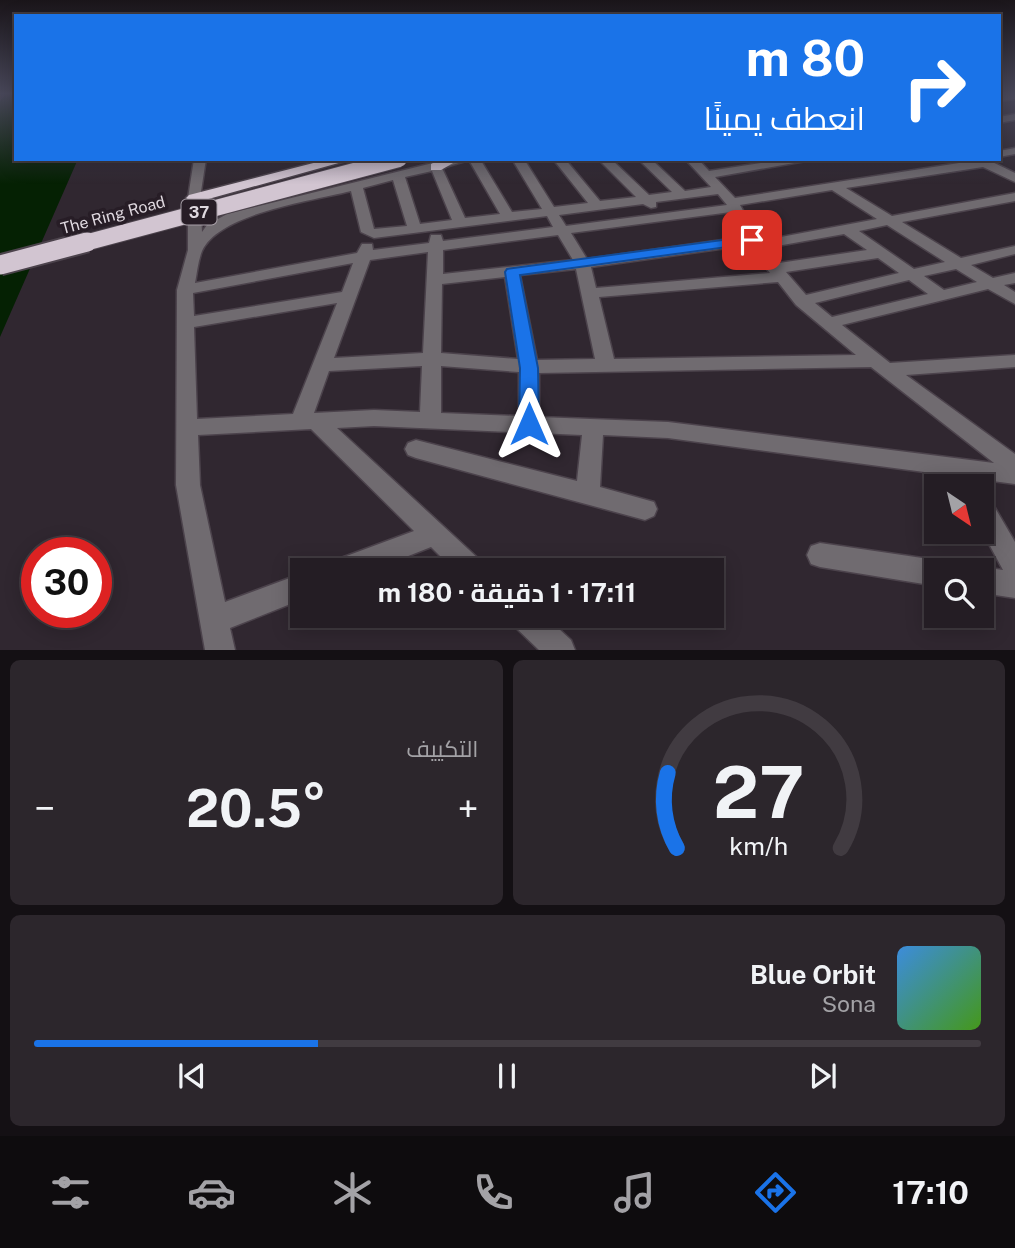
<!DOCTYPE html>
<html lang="ar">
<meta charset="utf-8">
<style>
:root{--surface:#241d24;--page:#2c262c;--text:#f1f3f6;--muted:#a3a2a6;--line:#413b41;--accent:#1a73e8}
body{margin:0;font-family:"Public Sans",Cairo,sans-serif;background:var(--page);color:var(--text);direction:rtl;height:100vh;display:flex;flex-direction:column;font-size:26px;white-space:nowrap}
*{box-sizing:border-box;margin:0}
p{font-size:23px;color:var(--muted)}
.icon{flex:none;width:38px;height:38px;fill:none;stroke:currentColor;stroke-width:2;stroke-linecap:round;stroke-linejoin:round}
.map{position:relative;height:650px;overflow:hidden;direction:ltr}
.side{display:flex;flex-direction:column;gap:10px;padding:10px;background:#141014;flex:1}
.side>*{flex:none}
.top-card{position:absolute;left:14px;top:14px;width:987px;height:147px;border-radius:0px;box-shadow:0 4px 18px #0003,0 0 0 2px var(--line);direction:rtl;background:#1a73e8;color:#fff;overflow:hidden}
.needle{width:46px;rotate:145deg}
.buttons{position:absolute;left:924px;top:474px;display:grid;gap:14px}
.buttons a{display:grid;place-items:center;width:70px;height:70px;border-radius:0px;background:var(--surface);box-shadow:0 4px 18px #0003,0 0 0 2px var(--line);font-size:35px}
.speed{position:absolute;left:21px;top:537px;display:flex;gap:14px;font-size:35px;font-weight:700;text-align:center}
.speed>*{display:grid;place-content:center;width:91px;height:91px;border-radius:50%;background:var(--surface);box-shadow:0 4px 18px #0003,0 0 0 2px var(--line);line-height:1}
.speed .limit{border:10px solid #d22;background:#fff;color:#111}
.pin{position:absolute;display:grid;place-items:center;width:60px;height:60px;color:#fff;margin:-30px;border-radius:14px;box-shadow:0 4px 10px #0006}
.me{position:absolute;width:77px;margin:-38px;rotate:0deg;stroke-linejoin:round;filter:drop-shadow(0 0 5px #0008)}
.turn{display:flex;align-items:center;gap:24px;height:147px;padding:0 21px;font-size:32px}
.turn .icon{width:91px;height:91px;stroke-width:2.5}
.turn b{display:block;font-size:49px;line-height:60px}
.big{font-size:52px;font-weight:700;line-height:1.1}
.side .tile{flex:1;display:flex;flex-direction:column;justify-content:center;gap:10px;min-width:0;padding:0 24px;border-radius:10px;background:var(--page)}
.side .dial{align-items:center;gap:0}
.dial svg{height:182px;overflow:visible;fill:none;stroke:var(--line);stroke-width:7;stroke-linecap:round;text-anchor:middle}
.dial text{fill:var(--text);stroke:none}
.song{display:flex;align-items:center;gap:21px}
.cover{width:84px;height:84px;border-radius:10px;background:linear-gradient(135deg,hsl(210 70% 55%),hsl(100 70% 35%))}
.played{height:7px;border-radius:4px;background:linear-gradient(90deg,var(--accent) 30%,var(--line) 30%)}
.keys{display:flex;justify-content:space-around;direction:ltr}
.heat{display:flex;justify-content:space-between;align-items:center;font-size:38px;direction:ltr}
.side .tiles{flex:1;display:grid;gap:10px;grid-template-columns:1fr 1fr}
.tile:last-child{grid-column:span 2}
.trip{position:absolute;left:290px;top:558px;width:434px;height:70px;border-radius:0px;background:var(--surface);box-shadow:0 4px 18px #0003,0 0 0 2px var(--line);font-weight:700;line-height:70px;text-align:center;direction:rtl}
.menu{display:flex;height:112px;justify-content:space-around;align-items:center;background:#0e0c0e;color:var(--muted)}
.menu .icon{width:49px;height:49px}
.menu .on{color:var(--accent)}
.menu b{font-size:32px;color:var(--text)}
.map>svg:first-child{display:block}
</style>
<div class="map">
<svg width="1015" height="650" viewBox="0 0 1015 650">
<rect width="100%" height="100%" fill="#302730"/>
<!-- water -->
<path fill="#052103" d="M6 94H16V159H78L0 337V101Z"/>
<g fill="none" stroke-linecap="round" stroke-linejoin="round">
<!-- minor casing -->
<g stroke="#4c434c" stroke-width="3">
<path id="minor" d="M1015 94V99L999 101V95Z
M1015 114V120L999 123V117Z
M1015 148V154L999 157V151Z
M194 159H206L200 198 202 232 207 225 227 214 449 159H480L512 212 542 209 512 159H524L554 207 588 203 553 159H565L600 201 636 197 598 159H611L649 195 672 192 638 159H651L685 191 711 187 685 159H698L709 171 787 159H817L715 177 735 198 972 161 970 159H986L1015 173V182L983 167 846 188 892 216 1015 193V201L902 222 961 258 1015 246V254L971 265 993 278 1015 273V283L1004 285 1015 292V304L988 289 842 325 890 363 1015 355V367L906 375 1015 454V484L668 438 603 435 600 487 654 502 657 509 654 516 645 520 416 458 408 455 405 449 408 443 416 440 577 481 582 435 374 426 337 428 481 561 485 570H454L431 547 373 570H329L333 561 414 531 311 429 198 435 200 485 225 602 303 573V599L230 628 235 650H205L176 485 177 290 188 250V198ZM469 160 500 214 465 218 442 168ZM432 171 452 220 420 224 405 177ZM393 180 407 226 374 229 363 188ZM832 190 877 219 760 241 740 205ZM351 191 361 232 374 238 547 216 553 227 443 241 441 235H431L429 243 373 250 372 244H362L357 253 195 283C197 273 198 261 202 251 219 213 312 201 351 191ZM718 194 727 205 566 226 559 215 643 204 651 208 656 207V202ZM731 212 744 237 587 259 571 233ZM887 225 945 262 914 269 859 231ZM844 234 867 250 779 263 766 248ZM558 235 573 260 443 274V250ZM748 245 770 273 596 288 591 267ZM428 252 423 353 334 358 370 260ZM878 258 899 273 806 295 786 272ZM353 263 342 292 194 316 193 293ZM576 269 595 359 537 360 520 275ZM956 269 977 282 944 290 924 276ZM505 277 518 359 441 353 442 284ZM909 280 928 294 832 317 815 303ZM778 282 796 305 856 355 614 359 599 297ZM337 303 293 414 197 419 194 327ZM422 366 420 412 374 410 314 413 329 371ZM441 366 519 372V416L441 413ZM871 367 994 463 668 422 539 417V373Z
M982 497 991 501 1015 542V598L982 593V570H973L982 567 1003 570 982 531Z
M820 543 936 560 945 564 948 570H936V586L820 567 811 564 807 555 811 546Z
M510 616H545L571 640 575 650H539L514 626Z"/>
</g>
<!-- highway casing -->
<g stroke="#4c434c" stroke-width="3">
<path id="highway" d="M329 159H353L194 203 186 198 189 195Z
M441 159H460L441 170H431V164Z"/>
</g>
<!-- minor -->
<use href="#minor" fill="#706b70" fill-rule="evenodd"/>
<!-- highway -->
<use href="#highway" fill="#d2c5d1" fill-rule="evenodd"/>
<!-- highway-bridge-far2 casing -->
<g stroke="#4c434c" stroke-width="14" stroke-linecap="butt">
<path id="highway-bridge-far2" d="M394 160 399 159"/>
</g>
<!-- highway-bridge-far1 casing -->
<g stroke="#4c434c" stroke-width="18" stroke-linecap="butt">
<path id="highway-bridge-far1" d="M81 244 399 159"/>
</g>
<!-- highway-bridge casing -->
<g stroke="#4c434c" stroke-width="23" stroke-linecap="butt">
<path id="highway-bridge" d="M0 265 87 242"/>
</g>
<!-- highway-bridge-far2 -->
<use href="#highway-bridge-far2" stroke="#d2c5d1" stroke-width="12"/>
<!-- highway-bridge-far1 -->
<use href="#highway-bridge-far1" stroke="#d2c5d1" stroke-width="16"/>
<!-- highway-bridge -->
<use href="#highway-bridge" stroke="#d2c5d1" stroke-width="19"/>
</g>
<!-- sky -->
<linearGradient id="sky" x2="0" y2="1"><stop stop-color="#1a151a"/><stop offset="0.51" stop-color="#484759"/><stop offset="1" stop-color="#484759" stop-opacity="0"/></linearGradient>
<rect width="1015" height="184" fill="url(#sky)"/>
<!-- route -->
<path fill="#1a73e8" stroke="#114b97" stroke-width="2" d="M752 236 757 237V243L520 275 538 368 539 424 529 431 522 429 519 424 520 368 505 272 507 269Z"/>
<g text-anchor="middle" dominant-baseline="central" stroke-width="7" stroke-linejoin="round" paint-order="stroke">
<!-- shield labels -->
<rect fill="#271d26" stroke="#a8a0a8" stroke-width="2" x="181.5" y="199.5" width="35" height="25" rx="5"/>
<g font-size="16" font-weight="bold" fill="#dfd8df">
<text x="199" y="212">37</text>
</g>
<!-- far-street labels -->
<g font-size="16" fill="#dfd8df" stroke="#271d26">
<text transform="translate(113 215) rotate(-15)">The Ring Road</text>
</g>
</g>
</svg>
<div class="buttons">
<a><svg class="needle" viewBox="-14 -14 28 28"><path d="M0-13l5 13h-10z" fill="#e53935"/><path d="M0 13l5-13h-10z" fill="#a3a2a6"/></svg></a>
<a><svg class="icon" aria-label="search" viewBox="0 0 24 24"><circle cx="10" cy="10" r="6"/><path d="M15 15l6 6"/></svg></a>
</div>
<div class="speed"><div class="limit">30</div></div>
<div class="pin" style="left:752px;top:240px;background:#d93025"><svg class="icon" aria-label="arrive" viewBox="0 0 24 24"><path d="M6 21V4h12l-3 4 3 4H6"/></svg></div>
<svg class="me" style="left:529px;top:424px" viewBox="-20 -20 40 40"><path d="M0-17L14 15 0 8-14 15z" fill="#1a73e8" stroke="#fff" stroke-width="4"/></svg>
<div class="trip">17:11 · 1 دقيقة · 180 m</div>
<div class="top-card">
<div class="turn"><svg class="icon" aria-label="right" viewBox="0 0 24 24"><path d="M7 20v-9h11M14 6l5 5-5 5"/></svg><div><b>80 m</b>انعطف يمينًا</div></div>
</div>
</div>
<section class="side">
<div class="tiles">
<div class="tile dial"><svg viewBox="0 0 100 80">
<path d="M14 69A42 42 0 1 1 86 69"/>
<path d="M14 69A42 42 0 0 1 10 36" stroke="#1a73e8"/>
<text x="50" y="56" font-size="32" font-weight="700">27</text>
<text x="50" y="72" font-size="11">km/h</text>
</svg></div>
<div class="tile"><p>التكييف</p>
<div class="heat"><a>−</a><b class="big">20.5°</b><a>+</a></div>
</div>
<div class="tile">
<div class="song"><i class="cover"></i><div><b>Blue Orbit</b><p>Sona</p></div></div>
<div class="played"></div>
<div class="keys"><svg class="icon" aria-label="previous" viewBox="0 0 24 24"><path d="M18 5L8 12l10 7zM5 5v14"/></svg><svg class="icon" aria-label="pause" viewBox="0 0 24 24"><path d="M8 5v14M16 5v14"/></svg><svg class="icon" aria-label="next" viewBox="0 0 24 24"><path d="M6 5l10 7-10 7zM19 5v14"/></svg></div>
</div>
</div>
</section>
<nav class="menu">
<b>17:10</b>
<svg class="icon on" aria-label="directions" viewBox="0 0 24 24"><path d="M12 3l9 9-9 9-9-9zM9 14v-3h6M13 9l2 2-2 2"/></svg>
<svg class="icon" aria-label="music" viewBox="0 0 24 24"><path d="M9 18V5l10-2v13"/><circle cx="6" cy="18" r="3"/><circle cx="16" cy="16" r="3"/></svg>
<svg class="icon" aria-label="phone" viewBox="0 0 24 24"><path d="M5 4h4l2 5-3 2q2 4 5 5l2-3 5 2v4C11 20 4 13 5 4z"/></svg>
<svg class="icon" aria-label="climate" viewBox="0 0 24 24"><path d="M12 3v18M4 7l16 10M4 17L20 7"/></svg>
<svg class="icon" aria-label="car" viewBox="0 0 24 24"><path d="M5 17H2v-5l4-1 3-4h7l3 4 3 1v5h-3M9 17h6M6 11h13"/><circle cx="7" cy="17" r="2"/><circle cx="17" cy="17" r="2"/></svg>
<svg class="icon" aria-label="filters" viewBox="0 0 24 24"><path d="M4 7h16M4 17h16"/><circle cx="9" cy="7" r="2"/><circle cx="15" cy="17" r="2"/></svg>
</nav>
